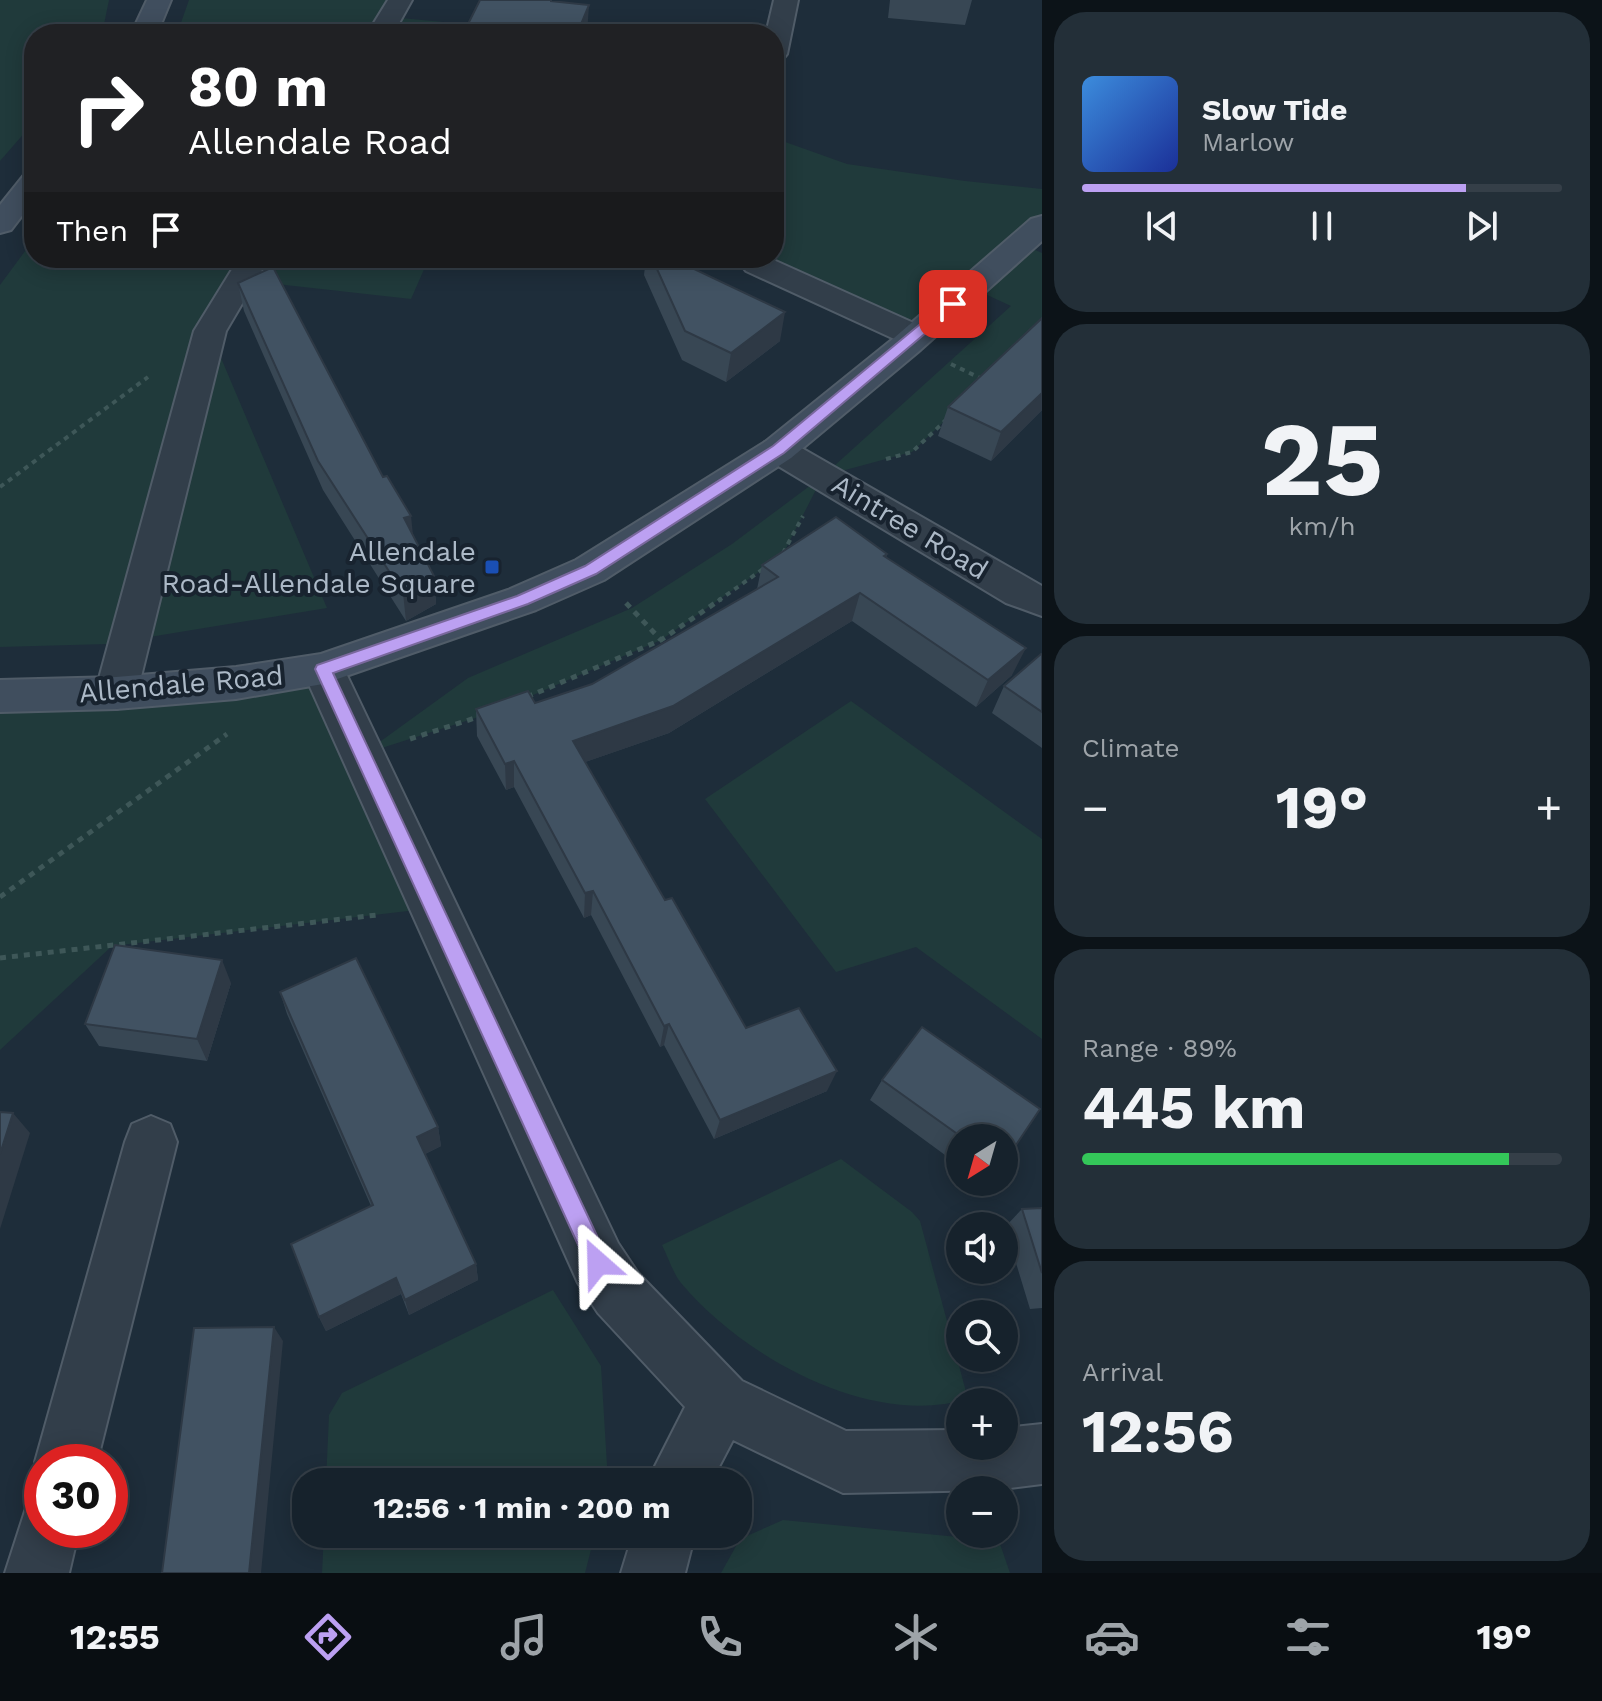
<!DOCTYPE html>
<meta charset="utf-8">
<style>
:root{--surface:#16222c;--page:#232f38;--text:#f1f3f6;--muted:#9ea4a9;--line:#353f48;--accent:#bca0f2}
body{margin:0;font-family:"Work Sans",sans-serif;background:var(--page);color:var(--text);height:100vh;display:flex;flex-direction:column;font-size:30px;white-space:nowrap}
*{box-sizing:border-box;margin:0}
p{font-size:26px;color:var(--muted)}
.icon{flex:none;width:44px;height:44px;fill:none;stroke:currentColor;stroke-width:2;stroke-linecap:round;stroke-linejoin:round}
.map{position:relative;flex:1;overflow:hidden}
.details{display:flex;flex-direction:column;gap:12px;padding:12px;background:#0c1318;width:560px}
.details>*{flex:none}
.top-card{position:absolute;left:24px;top:24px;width:760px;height:244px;border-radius:32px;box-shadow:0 4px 20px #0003,0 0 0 2px var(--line);background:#202124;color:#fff;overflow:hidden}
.needle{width:52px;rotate:217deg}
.controls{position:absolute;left:946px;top:1124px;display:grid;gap:16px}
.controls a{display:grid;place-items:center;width:72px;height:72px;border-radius:50%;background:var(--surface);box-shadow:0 4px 20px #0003,0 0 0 2px var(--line);font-size:40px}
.speed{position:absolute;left:24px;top:1444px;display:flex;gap:16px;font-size:40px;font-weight:700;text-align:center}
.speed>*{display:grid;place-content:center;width:104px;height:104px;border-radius:50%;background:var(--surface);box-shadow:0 4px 20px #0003,0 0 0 2px var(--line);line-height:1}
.speed .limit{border:12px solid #d22;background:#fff;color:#111}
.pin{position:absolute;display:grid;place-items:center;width:68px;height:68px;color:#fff;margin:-34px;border-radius:16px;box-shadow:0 4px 12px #0006}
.me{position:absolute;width:88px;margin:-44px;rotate:335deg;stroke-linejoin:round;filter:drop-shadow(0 0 6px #0008)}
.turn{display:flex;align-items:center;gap:28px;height:168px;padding:0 32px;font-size:36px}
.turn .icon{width:104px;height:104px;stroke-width:2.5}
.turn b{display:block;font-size:56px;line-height:68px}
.then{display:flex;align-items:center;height:76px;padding:0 32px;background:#0003;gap:16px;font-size:30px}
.big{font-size:60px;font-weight:700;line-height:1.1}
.details .tile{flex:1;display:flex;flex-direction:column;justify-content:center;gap:12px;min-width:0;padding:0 28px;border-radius:32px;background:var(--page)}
.details .dial{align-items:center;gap:0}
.dial b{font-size:104px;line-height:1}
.song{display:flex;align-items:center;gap:24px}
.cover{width:96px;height:96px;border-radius:12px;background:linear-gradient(135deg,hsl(210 70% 55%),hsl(230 70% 35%))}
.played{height:8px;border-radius:4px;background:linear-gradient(90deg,var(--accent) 80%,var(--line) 80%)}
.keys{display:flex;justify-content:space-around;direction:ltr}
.heat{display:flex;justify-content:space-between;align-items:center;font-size:44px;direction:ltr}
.charge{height:12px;border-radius:6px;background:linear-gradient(90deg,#34c759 89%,var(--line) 0)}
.trip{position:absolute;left:292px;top:1468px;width:460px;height:80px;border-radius:32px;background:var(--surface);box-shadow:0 4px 20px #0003,0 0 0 2px var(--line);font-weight:700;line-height:80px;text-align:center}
.tab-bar{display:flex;height:128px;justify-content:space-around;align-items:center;background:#090e12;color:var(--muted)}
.tab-bar .icon{width:56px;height:56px}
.tab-bar .active{color:var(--accent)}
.tab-bar b{font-size:36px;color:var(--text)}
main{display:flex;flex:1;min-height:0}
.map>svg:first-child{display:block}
</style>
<main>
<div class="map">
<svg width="1042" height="1573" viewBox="0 0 1042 1573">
<rect width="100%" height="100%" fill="#1e2d3a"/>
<!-- green -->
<path fill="#203a3b" d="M0 0H109L102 34H34V122L0 161Z
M189 0H400L390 17 539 31 538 34H177Z
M774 138 847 164 965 181 1042 189V225L1021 244 1042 253V328L912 452 823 476 782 556 661 640 491 713 363 754 433 908 112 946 0 1050V696L323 669 363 754 468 678 632 608 732 544 823 476 1011 306 972 288 915 336 751 258H774Z
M34 239V258H252L210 332 327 608 107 644 0 647V285Z
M254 258H429L411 299 241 280Z
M851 701 1042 839V1039L916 947 836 972 705 799Z
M841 1159 912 1212 920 1221 968 1399C870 1428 743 1357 681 1283 673 1273 668 1257 662 1245Z
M553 1290 601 1366 608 1482H326L329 1415 342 1393Z
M783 1520 999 1541 1010 1573H721L740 1539Z
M324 1534H595L585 1573H322Z"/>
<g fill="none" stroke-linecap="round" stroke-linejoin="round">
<!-- street casing -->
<g stroke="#505c68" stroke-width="4">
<path id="street" d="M388 0H412L393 34H367Z
M774 0H798L787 54 783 59 774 62V34H766Z
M239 258H269L226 331 137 693 131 704 116 709 101 704 95 693 194 331Z
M736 258H769L927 329 931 336 927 343 915 346 903 343 746 271Z
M778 438 791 442 1042 586V616L1006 603 765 458 760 450 765 442Z
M323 654 338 658 344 669 618 1243 638 1273 742 1381 846 1431 960 1430V1446H1004V1428L1042 1424V1484L994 1490 843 1493 733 1440 711 1482H647L685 1407 598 1313 578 1283 302 669 308 658Z
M151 1116 170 1124 177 1142 97 1462H42V1478L35 1462 125 1142 132 1124Z
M42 1501V1530H79L69 1573H5L26 1508Z
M633 1534H695L685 1573H621Z"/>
</g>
<!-- secondary casing -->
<g stroke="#505c68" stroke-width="4">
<path id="secondary" d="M147 0H171L157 34H131Z
M34 172V200L11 230 0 233V205L24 175Z
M1042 216V241L918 352 791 458 604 580 536 610 323 684 236 699 116 709 0 712V680L116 677 236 667 321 654 508 590 576 560 765 442 894 338 1031 219Z"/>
</g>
<!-- path-far1 -->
<path stroke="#3e5758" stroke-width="4" stroke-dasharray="5 5" stroke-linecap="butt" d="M951 364 982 379
M886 459 912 452 946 420
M0 487 148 377
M783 553 803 516
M718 601 763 569"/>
<!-- path -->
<path stroke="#3e5758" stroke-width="5" stroke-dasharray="6 6" stroke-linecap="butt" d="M626 603 661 640
M527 697 661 640 721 599
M410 739 481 716
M0 897 227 734
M0 958 377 915"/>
<!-- street -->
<use href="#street" fill="#323e4a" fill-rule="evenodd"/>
<!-- secondary -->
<use href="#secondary" fill="#404e5e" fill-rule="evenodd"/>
</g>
<!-- wall -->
<path fill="#384754" d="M890 0H972L965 25 888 18Z
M646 258H671L780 341 726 382 682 360 644 275Z
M238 283 383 477 434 576 436 604 406 621 323 490 244 311Z
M948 407 1042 410 991 461 938 436Z
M887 554 886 558 1012 675 976 707 852 621 669 733 585 762 665 900 746 1028 827 1091 714 1139 664 1045 660 1047 591 915 584 918 514 787 506 790 477 736 476 709 535 703 592 684 757 589 762 565Z
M1042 655V748L992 713 1004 686Z
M231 983 207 1061 99 1046 85 1024Z
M280 992 438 1127 441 1146 425 1154 476 1264 478 1280 409 1315 401 1294 326 1331 319 1317 371 1206 287 1014Z
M882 1080 1004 1138H960V1166L870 1100Z
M1042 1208V1308L1030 1309 1005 1227 1022 1209Z"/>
<!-- shaded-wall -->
<path fill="#2e3945" d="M589 5 587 34H577Z
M785 312 780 341 726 382 731 353Z
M1042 393V410L991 461 1001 432Z
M411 516 414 545 404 518Z
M434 576 436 604 406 621 403 593Z
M860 593 852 621 669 733 571 767 573 741Z
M1026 648 1012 675 976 707 988 680Z
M514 761V787L506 790 505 764Z
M593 891 591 915 584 918 585 893Z
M222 960 231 983 207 1061 197 1039Z
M669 1024 664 1045 660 1047 664 1026Z
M837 1071 827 1091 714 1139 720 1120Z
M13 1113 30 1133 0 1229V1154Z
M438 1127 441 1146 421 1156 417 1137Z
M476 1264 478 1280 409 1315 405 1300Z
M396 1278 401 1294 326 1331 319 1317Z
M274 1327 283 1341 261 1573H249Z"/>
<!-- building -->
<path fill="#415262" stroke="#2e3945" stroke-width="2" d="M480 0H551V1L589 5 577 34H463Z
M652 258H671L785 312 731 353 685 331Z
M273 267 383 477 387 476 411 516 404 518 434 576 403 593 318 461 238 283Z
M1042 318V393L1001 432 948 407Z
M836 517 887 554 884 556 1026 648 988 680 860 593 673 706 573 741 665 900 672 898 746 1028 799 1008 837 1071 720 1120 669 1024 664 1026 593 891 585 893 514 761 505 764 476 709 528 691 535 703 592 684 778 577 762 565Z
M1041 654 1042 655V712L1004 686Z
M115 945 222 960 197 1039 85 1024Z
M356 958 438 1127 417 1137 476 1264 405 1300 396 1278 319 1317 291 1244 373 1205 280 992Z
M922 1027 1040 1109 1004 1163V1138H963L882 1080Z
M0 1112 13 1113 0 1154Z
M1042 1208V1273L1022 1209Z
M274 1327 249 1573H162L194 1328Z"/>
<!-- route -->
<path fill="#bca0f2" stroke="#7a689d" stroke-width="2" d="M948 301 960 304 784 453 596 574 528 604 333 673 606 1255 609 1263 606 1271 598 1275 590 1271 315 669 317 665 517 596 585 566 773 446Z"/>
<!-- markers -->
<rect fill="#1a4fb4" stroke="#18232f" stroke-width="3" x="484" y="559" width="16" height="16" rx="4"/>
<g text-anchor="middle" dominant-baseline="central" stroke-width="8" stroke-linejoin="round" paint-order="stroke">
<!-- street labels -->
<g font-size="28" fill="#acb9c7" stroke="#18232f">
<text transform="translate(910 527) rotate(31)">Aintree Road</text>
<text transform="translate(181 684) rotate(-5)">Allendale Road</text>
</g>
<!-- poi labels -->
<g font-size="28" fill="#acb9c7" stroke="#18232f" text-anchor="end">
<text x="476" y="551">Allendale<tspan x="476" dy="32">Road-Allendale Square</tspan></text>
</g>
</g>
</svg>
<div class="controls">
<a><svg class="needle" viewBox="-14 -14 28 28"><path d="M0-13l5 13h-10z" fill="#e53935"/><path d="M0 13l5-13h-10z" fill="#9ea4a9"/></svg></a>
<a><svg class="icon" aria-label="sound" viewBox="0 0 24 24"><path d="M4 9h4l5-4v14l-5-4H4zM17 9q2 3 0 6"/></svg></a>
<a><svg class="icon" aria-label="search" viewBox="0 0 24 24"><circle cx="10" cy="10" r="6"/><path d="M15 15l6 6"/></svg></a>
<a>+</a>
<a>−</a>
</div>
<div class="speed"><div class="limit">30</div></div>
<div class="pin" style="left:953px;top:304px;background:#d93025"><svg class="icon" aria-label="arrive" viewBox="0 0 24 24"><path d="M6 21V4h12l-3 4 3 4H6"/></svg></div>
<svg class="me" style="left:598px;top:1263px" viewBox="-20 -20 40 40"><path d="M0-17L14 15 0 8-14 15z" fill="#bca0f2" stroke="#fff" stroke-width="4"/></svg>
<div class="trip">12:56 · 1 min · 200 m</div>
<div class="top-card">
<div class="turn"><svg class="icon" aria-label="right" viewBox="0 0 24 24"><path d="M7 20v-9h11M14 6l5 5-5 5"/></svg><div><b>80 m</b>Allendale Road</div></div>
<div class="then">Then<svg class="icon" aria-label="arrive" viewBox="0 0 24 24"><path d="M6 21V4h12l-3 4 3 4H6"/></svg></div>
</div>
</div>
<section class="details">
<div class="tile">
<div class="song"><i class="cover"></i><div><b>Slow Tide</b><p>Marlow</p></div></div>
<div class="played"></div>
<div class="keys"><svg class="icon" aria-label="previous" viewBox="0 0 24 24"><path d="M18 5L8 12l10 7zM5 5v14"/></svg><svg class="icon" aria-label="pause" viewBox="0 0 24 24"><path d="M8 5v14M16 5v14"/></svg><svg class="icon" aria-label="next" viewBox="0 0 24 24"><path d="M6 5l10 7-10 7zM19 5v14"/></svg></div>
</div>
<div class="tile dial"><b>25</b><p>km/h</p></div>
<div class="tile"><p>Climate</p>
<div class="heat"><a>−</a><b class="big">19°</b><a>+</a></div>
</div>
<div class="tile"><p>Range · 89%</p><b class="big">445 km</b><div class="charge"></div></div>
<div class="tile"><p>Arrival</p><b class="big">12:56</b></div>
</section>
</main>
<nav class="tab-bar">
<b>12:55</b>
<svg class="icon active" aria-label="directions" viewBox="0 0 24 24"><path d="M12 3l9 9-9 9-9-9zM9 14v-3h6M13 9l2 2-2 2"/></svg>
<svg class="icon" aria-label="music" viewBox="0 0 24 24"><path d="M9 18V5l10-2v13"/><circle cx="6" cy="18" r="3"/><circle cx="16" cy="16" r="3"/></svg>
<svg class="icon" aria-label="phone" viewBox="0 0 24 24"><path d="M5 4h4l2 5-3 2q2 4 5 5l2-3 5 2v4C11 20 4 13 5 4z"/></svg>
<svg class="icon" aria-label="climate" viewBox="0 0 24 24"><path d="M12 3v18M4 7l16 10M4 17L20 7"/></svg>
<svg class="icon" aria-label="car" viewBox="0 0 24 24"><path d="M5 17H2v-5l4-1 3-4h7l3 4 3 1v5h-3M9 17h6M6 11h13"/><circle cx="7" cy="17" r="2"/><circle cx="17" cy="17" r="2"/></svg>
<svg class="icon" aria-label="filters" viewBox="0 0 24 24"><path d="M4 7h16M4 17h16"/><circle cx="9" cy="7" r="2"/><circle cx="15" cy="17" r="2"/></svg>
<b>19°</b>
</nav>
